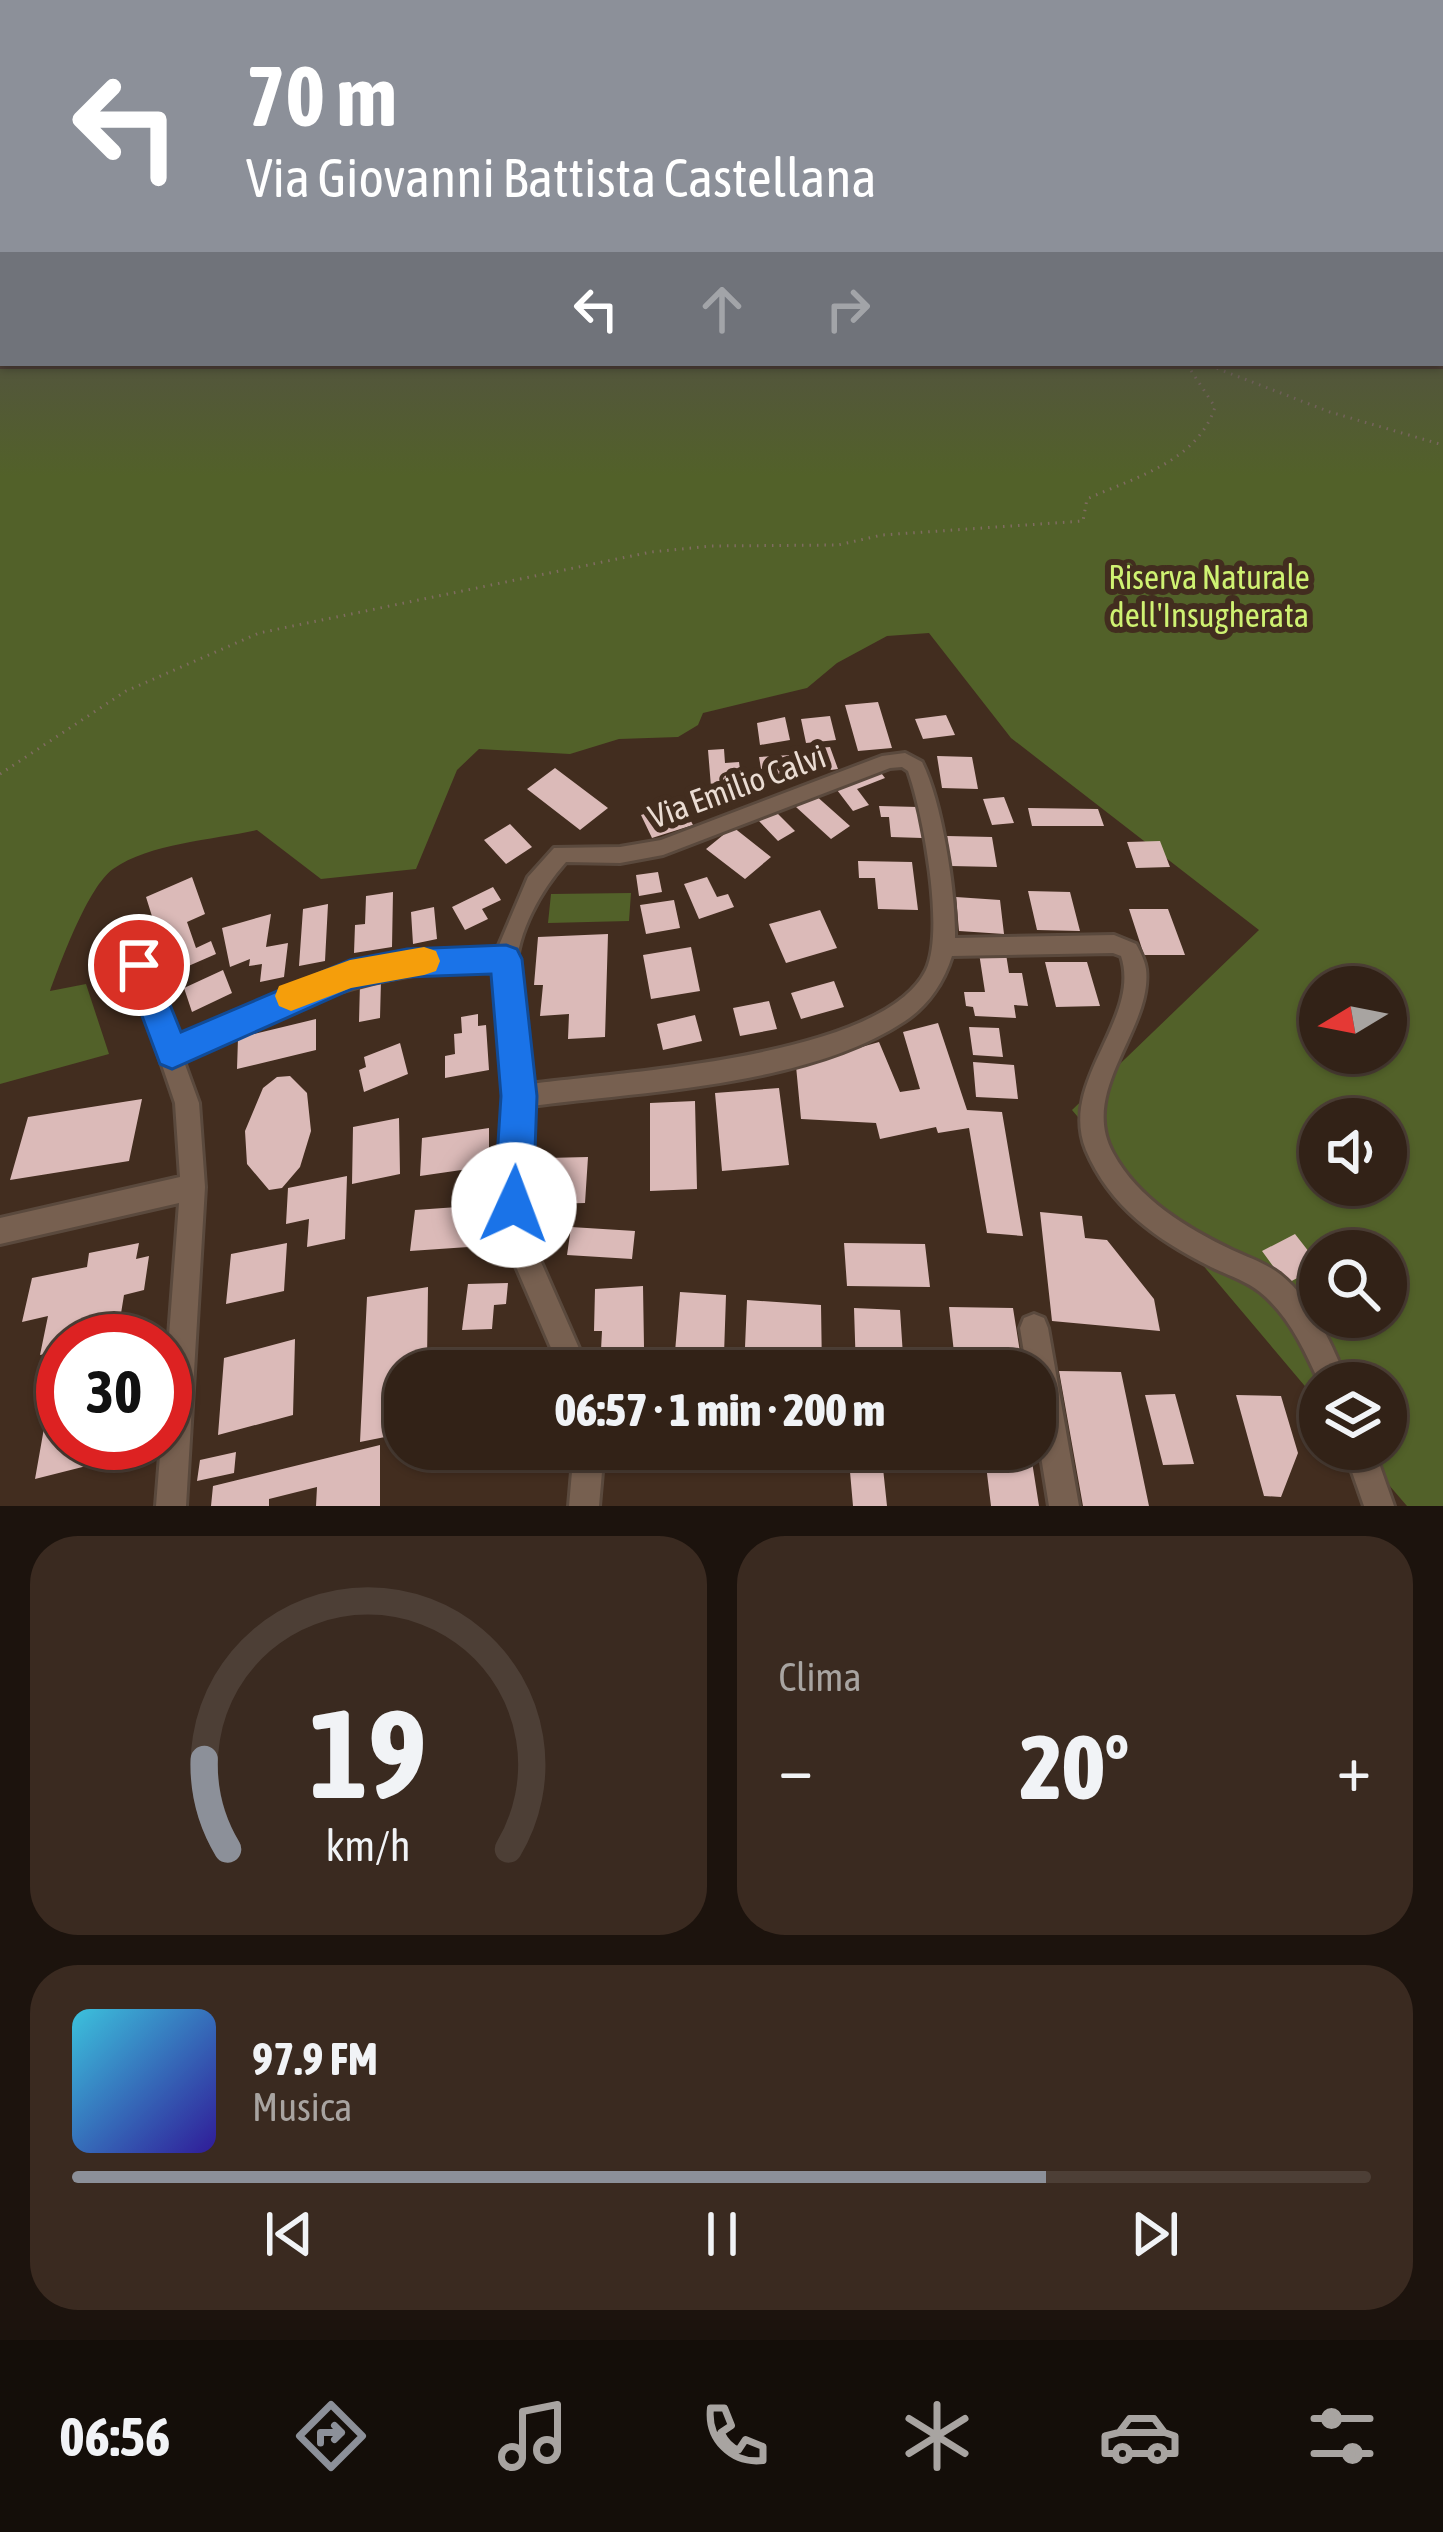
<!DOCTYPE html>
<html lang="it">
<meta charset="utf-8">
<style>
:root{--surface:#322217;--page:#3a2a20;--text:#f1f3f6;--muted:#a8a4a1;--line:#4d3f36;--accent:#8c9099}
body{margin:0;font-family:"Asap Condensed",sans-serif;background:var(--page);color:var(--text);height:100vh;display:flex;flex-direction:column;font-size:45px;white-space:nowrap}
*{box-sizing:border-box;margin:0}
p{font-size:39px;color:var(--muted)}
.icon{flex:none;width:66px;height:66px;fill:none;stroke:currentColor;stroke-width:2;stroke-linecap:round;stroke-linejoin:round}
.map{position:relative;height:1506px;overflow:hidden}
.drawer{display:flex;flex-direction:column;gap:30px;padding:30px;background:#1c130d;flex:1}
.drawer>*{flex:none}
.hud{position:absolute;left:0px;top:0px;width:1443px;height:366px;box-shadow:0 3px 9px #0004,0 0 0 3px var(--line);background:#8c9099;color:#fff;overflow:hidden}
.needle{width:78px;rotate:260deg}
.tools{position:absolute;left:1299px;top:966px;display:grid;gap:24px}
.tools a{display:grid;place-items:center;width:108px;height:108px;border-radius:50%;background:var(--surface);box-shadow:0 3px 9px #0004,0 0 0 3px var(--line);font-size:60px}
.speed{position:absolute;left:36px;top:1314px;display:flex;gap:24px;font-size:60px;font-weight:700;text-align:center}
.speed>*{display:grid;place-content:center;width:156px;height:156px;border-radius:50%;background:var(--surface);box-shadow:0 3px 9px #0004,0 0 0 3px var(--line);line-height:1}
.speed .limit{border:18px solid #d22;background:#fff;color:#111}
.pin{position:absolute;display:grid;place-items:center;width:102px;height:102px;color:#fff;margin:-51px;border:6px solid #fff;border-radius:50%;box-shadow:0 3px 12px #0007}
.me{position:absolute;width:132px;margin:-66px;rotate:2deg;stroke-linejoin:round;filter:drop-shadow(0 0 9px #0008)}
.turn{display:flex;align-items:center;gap:42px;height:252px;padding:0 48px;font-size:54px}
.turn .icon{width:156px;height:156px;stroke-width:2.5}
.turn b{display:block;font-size:84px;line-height:102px}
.lanes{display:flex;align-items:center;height:114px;padding:0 48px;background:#0003;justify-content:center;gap:60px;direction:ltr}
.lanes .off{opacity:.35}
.big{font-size:90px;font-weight:800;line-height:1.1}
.drawer .card{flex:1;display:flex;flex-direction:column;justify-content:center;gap:18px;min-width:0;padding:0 42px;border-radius:48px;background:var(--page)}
.drawer .dial{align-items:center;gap:0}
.dial svg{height:312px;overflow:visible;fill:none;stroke:var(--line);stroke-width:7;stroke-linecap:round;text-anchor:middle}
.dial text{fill:var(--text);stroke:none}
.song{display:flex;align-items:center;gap:36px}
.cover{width:144px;height:144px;border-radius:18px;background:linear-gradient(135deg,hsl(190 70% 55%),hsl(250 70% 35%))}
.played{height:12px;border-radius:6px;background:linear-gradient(90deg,var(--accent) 75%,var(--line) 75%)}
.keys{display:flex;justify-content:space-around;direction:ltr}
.heat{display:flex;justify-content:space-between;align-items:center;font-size:66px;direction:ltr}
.drawer .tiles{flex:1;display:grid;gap:30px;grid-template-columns:1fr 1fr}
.card:last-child{grid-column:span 2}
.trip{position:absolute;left:384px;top:1350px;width:672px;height:120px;border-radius:48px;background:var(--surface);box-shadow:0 3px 9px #0004,0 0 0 3px var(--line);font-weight:800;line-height:120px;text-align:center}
.dock{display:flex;height:192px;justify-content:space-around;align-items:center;background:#140e09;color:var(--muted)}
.dock .icon{width:84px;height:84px}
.dock .on{color:var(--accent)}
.dock b{font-size:54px;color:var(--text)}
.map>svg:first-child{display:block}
</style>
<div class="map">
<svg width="1443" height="1506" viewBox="0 0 1443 1506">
<rect width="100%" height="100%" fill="#422d1f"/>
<!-- green -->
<path fill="#526129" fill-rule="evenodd" d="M0 267 3 363H1440L1443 267V1506H1407L1358 1449H1386V1383H1320V1404L1072 1110 1259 930 1011 738 929 633 887 636 837 663 807 688 703 713 698 725 678 737 619 739 570 754 479 749 457 770 416 869 321 879 257 830C213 840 150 843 113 869 88 887 61 961 50 991L86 984 109 1054 0 1084ZM1320 987H1386V1053H1320ZM1320 1119H1386V1185H1320ZM1320 1251H1386V1317H1320Z
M631 893 629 921 548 923 551 894Z"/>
<!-- building -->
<path fill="#dbbab8" d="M878 702 892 748 858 751 845 705Z
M946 715 955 735 923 739 915 719Z
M830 716 836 740 806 743 801 719Z
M785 717 790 740 760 745 757 723Z
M830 747 838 769 816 772 809 749Z
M724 749 725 763 739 762 744 798 712 799 708 750Z
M791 755 795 778 764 786 759 757Z
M937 756 972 757 978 789 942 788Z
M555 768 608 808 580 830 527 789Z
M878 769 885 778 857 789 869 805 853 811 834 786Z
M814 794 850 826 831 839 796 807Z
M1004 797 1014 823 992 825 983 799Z
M681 802 693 825 652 838 641 815Z
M879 806 918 807 922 838 891 837 889 817H881Z
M1028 808 1098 809 1104 826H1032Z
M775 811 795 831 778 841 759 821Z
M510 824 532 847 506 864 484 840Z
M733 827 771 857 745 879 706 849Z
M947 836 992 837 997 867 951 866Z
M1160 841 1170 867 1136 868 1127 842Z
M858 861 912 862 918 910 878 909 875 878H859Z
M658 872 662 892 639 896 636 875Z
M192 877 205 914 187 922 196 948 211 941 216 954 170 974 146 897Z
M707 877 717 897 728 894 734 907 699 919 684 884Z
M493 887 501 900 482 909 488 919 465 930 452 907Z
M1028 891 1070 892 1080 931 1037 930Z
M393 892 392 947 354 953 355 925 365 924 366 896Z
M956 897 1000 900 1004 934 959 931Z
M674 900 680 928 646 934 640 905Z
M328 904 325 961 299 966 303 909Z
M434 907 437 939 413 944 411 912Z
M1129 909H1168L1185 955H1144Z
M820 910 837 948 786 963 769 924Z
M271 914 266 947 288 943 284 977 260 982 262 964 249 966 250 959 230 967 222 928Z
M608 934 605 1037 568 1039 569 1014 540 1016 543 985H534L538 937Z
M691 947 700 991 651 999 643 955Z
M979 953 1006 954 1009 973H1022L1028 1006 1014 1005 1016 1018 975 1016 973 1007 966 1006 964 992H985Z
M1045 962H1087L1100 1006 1056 1007Z
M223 970 232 993 192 1012 184 988Z
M381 980 380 1018 359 1022 360 983Z
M834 981 844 1007 801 1019 791 993Z
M769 1001 777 1029 740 1036 733 1008Z
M478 1014V1026L486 1025 489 1070 445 1078V1056L455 1054 454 1034 462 1033 461 1017Z
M695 1015 702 1041 663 1050 657 1024Z
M316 1019V1050L237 1069 238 1038Z
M938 1023 967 1110 1002 1112 1023 1236 987 1233 969 1128 938 1133 936 1127 880 1139 876 1123 801 1119 796 1066 879 1042 900 1092 920 1089 903 1032Z
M969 1027 999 1028 1003 1057 973 1055Z
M400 1043 408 1074 364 1092 359 1070 366 1067 364 1057Z
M973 1062 1014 1065 1018 1099 976 1097Z
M290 1076 307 1093 311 1131 300 1167 282 1188 269 1190 247 1164 245 1131 263 1088 277 1077Z
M779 1088 789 1165 722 1171 715 1093Z
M142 1099 129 1161 10 1180 28 1117Z
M695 1101 697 1189 650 1191V1103Z
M399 1118 400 1174 352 1184 353 1127Z
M489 1128V1166L420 1176 422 1138Z
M588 1157 585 1203 542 1204 546 1158Z
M347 1176 345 1239 307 1247 309 1219 286 1224 288 1188Z
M486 1205 483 1246 410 1251 415 1210Z
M1040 1212 1082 1216 1085 1238 1107 1240 1154 1299 1160 1331 1052 1321Z
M571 1227 635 1231 632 1259 567 1255Z
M1295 1234 1320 1266 1286 1284 1262 1251Z
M139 1243 136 1259 149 1256 144 1290 124 1295 117 1338 63 1341V1350L40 1355 48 1316 22 1322 32 1278 87 1267 89 1253Z
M287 1243 284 1291 226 1304 231 1254Z
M844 1243 925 1244 930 1287 847 1286Z
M508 1283 506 1304 494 1305 492 1329 462 1330 468 1284Z
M643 1286 644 1347 601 1350 602 1331H594L595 1289Z
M428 1287 427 1360 413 1363 412 1371H405V1433L360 1442 367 1297Z
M680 1292 726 1295 724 1355 675 1352Z
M747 1300 821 1305 822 1371H744Z
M949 1307 1013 1308 1023 1371H956Z
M854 1308 900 1310 904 1371H856Z
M295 1339 293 1415 218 1435 224 1358Z
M1059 1371 1121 1372 1149 1506H1083Z
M1175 1394 1194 1464 1163 1465 1145 1395Z
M1236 1395 1281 1396 1298 1453 1281 1497 1264 1496Z
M63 1397V1443H128L126 1456 35 1479 49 1400Z
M380 1445V1506H316L317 1487 269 1499V1506H211L213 1486Z
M455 1449H537L536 1460 454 1457Z
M848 1449H881L887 1506H853Z
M984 1449H1030L1039 1506H991Z
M236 1452 234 1473 197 1481 200 1460Z"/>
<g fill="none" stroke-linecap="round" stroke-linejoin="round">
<!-- minor casing -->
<g stroke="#5a493d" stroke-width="6">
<path id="minor" d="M905 753 922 762C942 802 956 893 955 938L1114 935 1136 944C1140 951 1145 961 1146 969 1153 1029 1078 1090 1113 1153 1138 1199 1186 1228 1232 1250 1249 1258 1266 1263 1281 1275 1314 1302 1332 1345 1348 1383L1320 1384C1305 1351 1289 1315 1260 1292 1245 1280 1227 1275 1211 1267 1157 1240 1110 1207 1086 1150 1058 1081 1142 1019 1121 956L1113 953 952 956C944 982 928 1006 905 1021 807 1086 645 1091 531 1106L529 1222 537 1253 589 1371H561L511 1255 503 1222 507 1096 495 968C374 970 289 1005 183 1059L199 1103 205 1187 186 1506H156L161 1443H165V1389L179 1203 0 1244V1218L180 1177 175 1103 128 965 131 958 139 956 147 958 176 1039C282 987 378 951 497 950L528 877 554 848 620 847 661 840 882 756ZM902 767 908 771C923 813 945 930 926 970 883 1058 619 1072 529 1084 525 1047 515 1008 516 971 517 932 541 890 566 862L620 863 663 855 890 768Z
M1034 1314 1044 1318 1048 1328 1079 1506H1049L1035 1419V1371H1027L1020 1328 1024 1318Z
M574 1449H604L599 1506H569Z
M1344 1449H1374L1394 1506H1364Z"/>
</g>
<!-- path -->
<path stroke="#7f6c60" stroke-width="3" stroke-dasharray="1.5 6" stroke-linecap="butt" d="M1203 363 1330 412 1443 445
M0 774 126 691 259 633 651 552 711 546 838 545 882 535 1083 521 1087 499C1135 477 1197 462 1215 407L1186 363"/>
<!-- minor -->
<use href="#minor" fill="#776050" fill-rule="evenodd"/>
</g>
<!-- sky -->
<linearGradient id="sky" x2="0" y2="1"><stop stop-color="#241911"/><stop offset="0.56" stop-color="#544c4d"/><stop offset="1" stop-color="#544c4d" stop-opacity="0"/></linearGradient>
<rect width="1443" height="477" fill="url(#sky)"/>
<!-- route -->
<path fill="#1a73e8" stroke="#114b97" stroke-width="3" d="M506 945 517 949 522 959 537 1096 533 1205 527 1219 514 1225 500 1219 494 1205 501 1096 491 974 407 977 354 988 172 1069 160 1064 123 965 127 955 139 951 150 955 181 1032 350 960 407 949Z"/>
<!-- slow -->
<path fill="#f59e0b" d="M424 947 436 951 440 961 436 971 424 975 351 988 291 1011 279 1006 275 996 279 986 350 960Z"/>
<g text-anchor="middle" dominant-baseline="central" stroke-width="12" stroke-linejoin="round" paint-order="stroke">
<!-- park labels -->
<g font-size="33" fill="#cff272" stroke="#422d1f">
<text x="1209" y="577">Riserva Naturale<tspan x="1209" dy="38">dell'Insugherata</tspan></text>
</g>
<!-- street labels -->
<g font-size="33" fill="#eadcd3" stroke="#422d1f">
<text transform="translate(737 786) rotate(-20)">Via Emilio Calvi</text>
</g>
</g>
</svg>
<div class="tools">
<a><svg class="needle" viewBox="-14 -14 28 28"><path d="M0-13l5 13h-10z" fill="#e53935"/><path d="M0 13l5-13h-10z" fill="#a8a4a1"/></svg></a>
<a><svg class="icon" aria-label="sound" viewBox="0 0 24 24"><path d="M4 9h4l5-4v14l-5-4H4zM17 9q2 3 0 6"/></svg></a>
<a><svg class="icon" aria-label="search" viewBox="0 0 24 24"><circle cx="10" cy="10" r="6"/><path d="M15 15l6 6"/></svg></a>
<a><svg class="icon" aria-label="layers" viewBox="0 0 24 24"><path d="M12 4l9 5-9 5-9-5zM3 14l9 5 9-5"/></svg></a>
</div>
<div class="speed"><div class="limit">30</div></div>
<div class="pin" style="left:139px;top:965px;background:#d93025"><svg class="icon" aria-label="arrive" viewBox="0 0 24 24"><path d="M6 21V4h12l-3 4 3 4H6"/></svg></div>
<svg class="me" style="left:514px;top:1205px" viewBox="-20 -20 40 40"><circle r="19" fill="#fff"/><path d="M0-13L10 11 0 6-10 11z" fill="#1a73e8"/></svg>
<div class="trip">06:57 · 1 min · 200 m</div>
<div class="hud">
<div class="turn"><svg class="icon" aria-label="left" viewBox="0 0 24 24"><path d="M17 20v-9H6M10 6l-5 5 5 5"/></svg><div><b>70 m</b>Via Giovanni Battista Castellana</div></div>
<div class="lanes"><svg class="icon" aria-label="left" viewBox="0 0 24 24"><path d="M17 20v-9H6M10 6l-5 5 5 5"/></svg><svg class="icon off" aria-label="ahead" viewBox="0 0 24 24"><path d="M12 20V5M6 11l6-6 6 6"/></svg><svg class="icon off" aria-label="right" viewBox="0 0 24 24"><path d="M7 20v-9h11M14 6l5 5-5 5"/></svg></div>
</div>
</div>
<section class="drawer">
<div class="tiles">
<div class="card dial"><svg viewBox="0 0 100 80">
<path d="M14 69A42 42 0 1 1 86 69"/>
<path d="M14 69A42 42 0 0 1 8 46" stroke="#8c9099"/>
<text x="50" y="56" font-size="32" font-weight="700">19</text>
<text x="50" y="72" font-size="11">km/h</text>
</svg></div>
<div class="card"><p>Clima</p>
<div class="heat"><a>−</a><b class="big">20°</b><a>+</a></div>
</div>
<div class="card">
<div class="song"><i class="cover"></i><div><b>97.9 FM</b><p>Musica</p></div></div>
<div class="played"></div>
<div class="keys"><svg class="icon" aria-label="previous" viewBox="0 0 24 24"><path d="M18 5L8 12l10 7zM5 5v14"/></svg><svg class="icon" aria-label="pause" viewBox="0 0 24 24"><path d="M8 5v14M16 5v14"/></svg><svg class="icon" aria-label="next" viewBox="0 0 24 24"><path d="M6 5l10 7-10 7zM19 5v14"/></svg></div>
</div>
</div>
</section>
<nav class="dock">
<b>06:56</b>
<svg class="icon on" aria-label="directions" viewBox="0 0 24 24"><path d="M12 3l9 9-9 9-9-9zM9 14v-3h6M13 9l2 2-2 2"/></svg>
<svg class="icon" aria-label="music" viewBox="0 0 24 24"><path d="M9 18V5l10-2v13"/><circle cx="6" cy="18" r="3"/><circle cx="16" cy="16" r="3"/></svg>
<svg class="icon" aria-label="phone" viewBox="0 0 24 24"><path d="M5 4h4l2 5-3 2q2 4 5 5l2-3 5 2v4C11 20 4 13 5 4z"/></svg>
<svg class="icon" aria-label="climate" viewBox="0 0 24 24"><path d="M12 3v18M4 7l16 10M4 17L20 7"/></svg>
<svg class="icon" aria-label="car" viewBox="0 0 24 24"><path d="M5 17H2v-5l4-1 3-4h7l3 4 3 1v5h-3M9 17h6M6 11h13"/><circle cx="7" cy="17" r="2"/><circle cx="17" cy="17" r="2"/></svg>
<svg class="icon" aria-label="filters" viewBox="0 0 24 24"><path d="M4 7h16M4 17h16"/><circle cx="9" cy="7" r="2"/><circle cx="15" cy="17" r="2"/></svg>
</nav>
